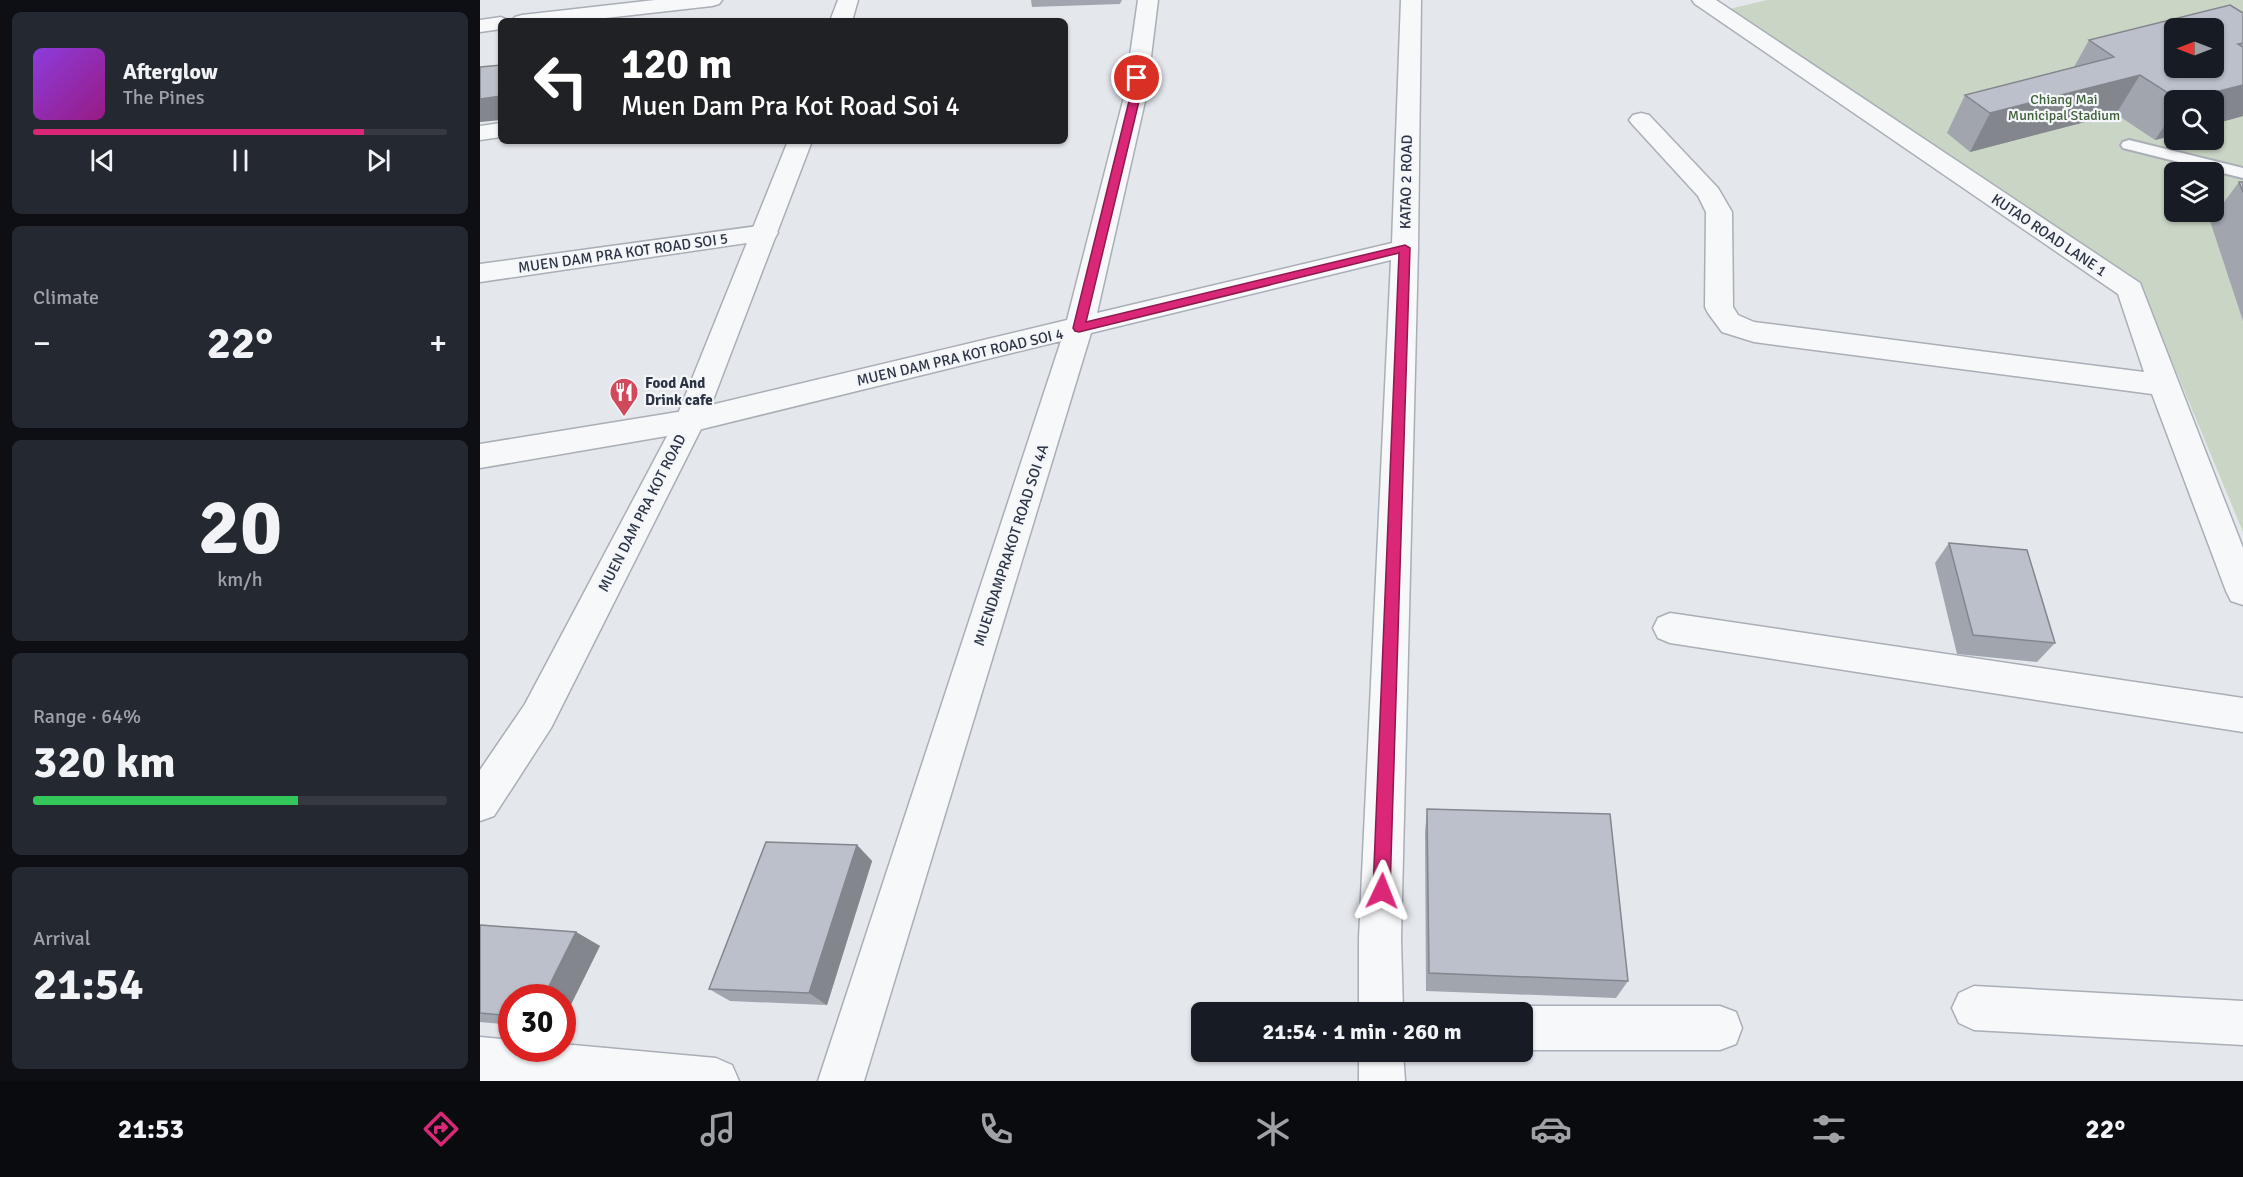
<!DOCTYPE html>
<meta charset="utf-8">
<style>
:root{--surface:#171b24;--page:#242831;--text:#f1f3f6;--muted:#9ea1a6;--line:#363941;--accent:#db2777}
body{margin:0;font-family:Signika,sans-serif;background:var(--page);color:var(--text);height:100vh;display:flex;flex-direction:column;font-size:22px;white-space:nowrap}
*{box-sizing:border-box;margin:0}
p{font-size:20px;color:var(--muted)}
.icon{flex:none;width:33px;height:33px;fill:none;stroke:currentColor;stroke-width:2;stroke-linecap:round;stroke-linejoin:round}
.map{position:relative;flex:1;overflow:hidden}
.details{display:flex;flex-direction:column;gap:12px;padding:12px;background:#0d0f14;width:480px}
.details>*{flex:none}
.banner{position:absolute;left:18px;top:18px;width:570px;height:126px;border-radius:9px;box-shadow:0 2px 4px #0004;background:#202124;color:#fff;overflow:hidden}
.needle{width:39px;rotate:270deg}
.fabs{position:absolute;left:1684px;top:18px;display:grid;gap:12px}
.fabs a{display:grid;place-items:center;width:60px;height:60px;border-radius:9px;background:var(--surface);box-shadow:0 2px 4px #0004;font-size:30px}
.speed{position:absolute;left:18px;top:984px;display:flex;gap:12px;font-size:30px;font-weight:700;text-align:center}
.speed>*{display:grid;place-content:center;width:78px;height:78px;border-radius:50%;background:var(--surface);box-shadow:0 2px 4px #0004;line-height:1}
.speed .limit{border:9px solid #d22;background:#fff;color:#111}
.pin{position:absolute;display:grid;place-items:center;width:51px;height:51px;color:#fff;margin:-26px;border:3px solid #fff;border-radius:50%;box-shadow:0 2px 6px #0007}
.me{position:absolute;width:66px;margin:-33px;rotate:2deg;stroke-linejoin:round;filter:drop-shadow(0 0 4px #0008)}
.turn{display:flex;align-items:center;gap:21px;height:126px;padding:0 24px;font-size:27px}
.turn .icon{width:78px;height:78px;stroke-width:2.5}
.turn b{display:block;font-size:42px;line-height:51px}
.big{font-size:45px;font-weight:800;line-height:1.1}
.details .card{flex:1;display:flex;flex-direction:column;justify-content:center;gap:9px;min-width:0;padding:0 21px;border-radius:9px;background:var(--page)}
.details .dial{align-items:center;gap:0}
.dial b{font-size:78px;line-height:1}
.song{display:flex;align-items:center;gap:18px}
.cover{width:72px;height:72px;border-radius:9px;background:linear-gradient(135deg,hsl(270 70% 55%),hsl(310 70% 35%))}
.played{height:6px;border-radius:3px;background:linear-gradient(90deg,var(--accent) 80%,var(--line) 80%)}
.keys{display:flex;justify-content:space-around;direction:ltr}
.heat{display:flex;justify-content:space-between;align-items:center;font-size:33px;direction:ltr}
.charge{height:9px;border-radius:4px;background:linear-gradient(90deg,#34c759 64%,var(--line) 0)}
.trip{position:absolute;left:711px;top:1002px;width:342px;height:60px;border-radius:9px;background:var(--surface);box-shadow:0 2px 4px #0004;font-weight:800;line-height:60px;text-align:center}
.dock{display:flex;height:96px;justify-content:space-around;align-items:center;background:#090b0e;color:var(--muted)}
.dock .icon{width:42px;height:42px}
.dock .on{color:var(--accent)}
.dock b{font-size:27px;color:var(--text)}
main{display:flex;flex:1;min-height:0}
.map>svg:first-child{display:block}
</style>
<main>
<section class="details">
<div class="card">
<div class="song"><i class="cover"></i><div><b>Afterglow</b><p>The Pines</p></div></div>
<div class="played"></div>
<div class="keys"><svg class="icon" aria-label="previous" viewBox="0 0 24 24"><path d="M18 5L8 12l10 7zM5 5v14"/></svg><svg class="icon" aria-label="pause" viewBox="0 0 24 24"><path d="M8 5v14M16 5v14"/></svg><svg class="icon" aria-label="next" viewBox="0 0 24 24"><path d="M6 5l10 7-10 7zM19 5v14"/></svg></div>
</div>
<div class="card"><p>Climate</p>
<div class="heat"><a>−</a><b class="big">22°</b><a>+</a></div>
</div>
<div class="card dial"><b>20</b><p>km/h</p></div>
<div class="card"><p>Range · 64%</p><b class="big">320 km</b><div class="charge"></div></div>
<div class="card"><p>Arrival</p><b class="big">21:54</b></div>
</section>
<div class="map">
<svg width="1763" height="1081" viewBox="0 0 1763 1081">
<rect width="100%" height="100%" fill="#e4e7ec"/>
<!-- green -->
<path fill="#c9d6c5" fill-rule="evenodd" d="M1287 0H1763V532L1662 289 1245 10ZM1695 28H1734V68H1695ZM1695 100H1734V140H1695ZM1695 172H1734V212H1695Z"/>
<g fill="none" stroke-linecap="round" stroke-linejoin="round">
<!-- service casing -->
<g stroke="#a9aeb7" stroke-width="4">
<path id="service" d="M1649 140 1763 168V178L1643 148 1641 145 1643 142Z"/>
</g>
<!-- minor casing -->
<g stroke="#a9aeb7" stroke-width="3">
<path id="minor" d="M175 0H242L239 4 232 6 99 21H31L35 17 42 15Z
M658 0H678L666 97 617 313 912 243 921 0H941L938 248 921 938 923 1012H879V938L911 260 611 333 384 1081H338L581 341 210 432 0 468V444L210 410 587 320 644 97Z
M1212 0H1236L1660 283 1763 548V605L1751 601 1746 591 1672 394 1274 342 1242 332 1228 313 1225 307 1226 212 1218 196 1153 125 1149 120 1153 115 1161 113 1169 115 1238 188 1252 212 1253 307 1258 315 1274 322 1664 372 1638 294 1215 4Z
M21 17 30 21H21V29L0 32V20Z
M21 123V137L0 140V126Z
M285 225 294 227 298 233 294 239 0 282V264Z
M1190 613 1763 698V732L1190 643 1178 638 1173 628 1178 618Z
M1494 986 1763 1001V1045L1494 1030 1479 1023 1472 1008 1479 993Z
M1042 1006H1240L1256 1012 1262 1028 1256 1044 1240 1050H1042V1012H1026Z
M0 1037 32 1040V1048H82V1044L236 1058 252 1065 259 1081H0Z
M879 1052H923L925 1081H879Z"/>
</g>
<!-- tertiary casing -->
<g stroke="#a9aeb7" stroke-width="3">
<path id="tertiary" d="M358 0H378L372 21H350Z
M308 141H332L225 421 71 728 14 816 0 821V770L45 704 195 421Z"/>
</g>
<!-- service -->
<use href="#service" fill="#f7f8fa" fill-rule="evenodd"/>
<!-- minor -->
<use href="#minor" fill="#f7f8fa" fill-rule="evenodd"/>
<!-- tertiary -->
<use href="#tertiary" fill="#f7f8fa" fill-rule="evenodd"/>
</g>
<!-- wall -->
<path fill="#a1a5ae" d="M551 0H642L640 4 552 7Z
M1763 13V116L1734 124V100H1695V135L1675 140 1636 114 1490 152 1467 133 1485 95 1594 67 1609 40Z
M1759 182H1763V321L1730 221Z
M1469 543 1575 643 1557 662 1477 654 1455 563Z
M947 809 1148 981 1136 998 946 991 945 832Z
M377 845 392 861 347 1005 250 1001 229 989Z
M0 925 96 932 120 946 32 998V1025L0 1022Z"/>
<!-- shaded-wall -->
<path fill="#83868d" d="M1660 75 1636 114 1490 152 1510 113Z
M1763 85V116L1734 124V100H1704Z
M21 96V120L0 122V99Z
M1695 110V135L1675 140Z
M377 845 392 861 347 1005 329 993Z
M96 932 120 946 82 1023V998H63Z"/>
<!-- building -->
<path fill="#bbc0ca" stroke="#83868d" stroke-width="1.5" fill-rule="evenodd" d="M1750 5 1763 13V43L1758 44 1763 47V85L1704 100H1699L1660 75 1510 113 1485 95 1634 57 1609 40ZM1695 28H1734V68H1695Z
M21 65V96L0 99V67Z
M1759 182H1763V192Z
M1469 543 1547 550 1575 643 1493 635Z
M947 809 1130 814 1148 981 949 973Z
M286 842 377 845 329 993 229 989Z
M0 925 96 932 63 998H32V1016L0 1013Z"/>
<!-- route -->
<path fill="#db2777" stroke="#8e194d" stroke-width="1.5" d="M657 75 662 78 660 97 606 322 925 245 930 248 910 891 908 896 902 899 896 896 893 891 919 253 599 332 595 331 593 328 650 97 653 78Z"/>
<!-- icons -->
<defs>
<g id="restaurant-pin" transform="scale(1.5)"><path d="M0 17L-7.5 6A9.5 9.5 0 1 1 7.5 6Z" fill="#d1495b" stroke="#f4f6f9"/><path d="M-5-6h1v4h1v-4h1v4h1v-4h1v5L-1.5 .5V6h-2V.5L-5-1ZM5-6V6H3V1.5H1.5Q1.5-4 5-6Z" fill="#fff"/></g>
</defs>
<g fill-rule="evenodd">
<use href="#restaurant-pin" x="144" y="392"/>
</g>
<g text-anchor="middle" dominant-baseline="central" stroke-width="4.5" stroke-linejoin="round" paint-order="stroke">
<!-- far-park labels -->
<g font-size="14" fill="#3f6138" stroke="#f4f6f9">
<text x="1584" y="99">Chiang Mai<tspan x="1584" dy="16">Municipal Stadium</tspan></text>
</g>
<!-- street labels -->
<g font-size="15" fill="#2b3445" stroke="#f4f6f9">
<text transform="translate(926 182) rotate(-89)">KATAO 2 ROAD</text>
<text transform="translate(1569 235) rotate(34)">KUTAO ROAD LANE 1</text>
<text transform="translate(143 253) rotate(-8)">MUEN DAM PRA KOT ROAD SOI 5</text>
<text transform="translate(480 357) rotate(-13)">MUEN DAM PRA KOT ROAD SOI 4</text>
<text transform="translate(162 513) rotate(-63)">MUEN DAM PRA KOT ROAD</text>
<text transform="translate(531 545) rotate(-72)">MUENDAMPRAKOT ROAD SOI 4A</text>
</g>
<!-- poi labels -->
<g font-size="15" font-weight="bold" fill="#2b3445" stroke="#f4f6f9" text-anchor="start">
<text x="165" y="383">Food And<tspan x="165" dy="17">Drink cafe</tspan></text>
</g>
</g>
</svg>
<div class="fabs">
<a><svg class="needle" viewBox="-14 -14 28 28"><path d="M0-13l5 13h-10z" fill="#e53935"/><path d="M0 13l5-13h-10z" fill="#9ea1a6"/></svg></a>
<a><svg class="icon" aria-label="search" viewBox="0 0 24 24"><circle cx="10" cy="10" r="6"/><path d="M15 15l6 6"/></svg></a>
<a><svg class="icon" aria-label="layers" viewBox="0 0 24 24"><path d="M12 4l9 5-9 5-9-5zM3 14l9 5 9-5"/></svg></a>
</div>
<div class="speed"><div class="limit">30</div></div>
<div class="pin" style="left:657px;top:78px;background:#d93025"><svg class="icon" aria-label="arrive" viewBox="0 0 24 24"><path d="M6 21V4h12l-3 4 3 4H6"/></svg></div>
<svg class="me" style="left:902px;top:891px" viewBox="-20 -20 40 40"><path d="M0-17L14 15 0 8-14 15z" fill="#db2777" stroke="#fff" stroke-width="4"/></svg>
<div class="trip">21:54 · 1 min · 260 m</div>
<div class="banner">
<div class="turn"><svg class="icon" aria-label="left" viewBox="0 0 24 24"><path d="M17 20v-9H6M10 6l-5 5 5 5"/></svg><div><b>120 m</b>Muen Dam Pra Kot Road Soi 4</div></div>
</div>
</div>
</main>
<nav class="dock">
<b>21:53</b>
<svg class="icon on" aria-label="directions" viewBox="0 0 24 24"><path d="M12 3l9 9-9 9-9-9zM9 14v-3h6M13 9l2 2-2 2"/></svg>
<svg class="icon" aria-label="music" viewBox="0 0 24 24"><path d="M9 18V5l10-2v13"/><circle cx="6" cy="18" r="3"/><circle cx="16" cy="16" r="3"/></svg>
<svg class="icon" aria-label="phone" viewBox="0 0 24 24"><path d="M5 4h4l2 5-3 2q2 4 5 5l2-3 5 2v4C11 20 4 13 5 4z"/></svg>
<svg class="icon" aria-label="climate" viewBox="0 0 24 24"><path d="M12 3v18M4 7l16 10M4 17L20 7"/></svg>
<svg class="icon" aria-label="car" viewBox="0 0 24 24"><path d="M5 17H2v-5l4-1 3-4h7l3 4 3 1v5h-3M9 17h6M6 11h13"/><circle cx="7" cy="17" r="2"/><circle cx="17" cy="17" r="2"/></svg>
<svg class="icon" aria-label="filters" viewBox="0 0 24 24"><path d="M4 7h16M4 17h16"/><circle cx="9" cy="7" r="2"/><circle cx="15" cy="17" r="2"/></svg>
<b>22°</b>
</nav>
